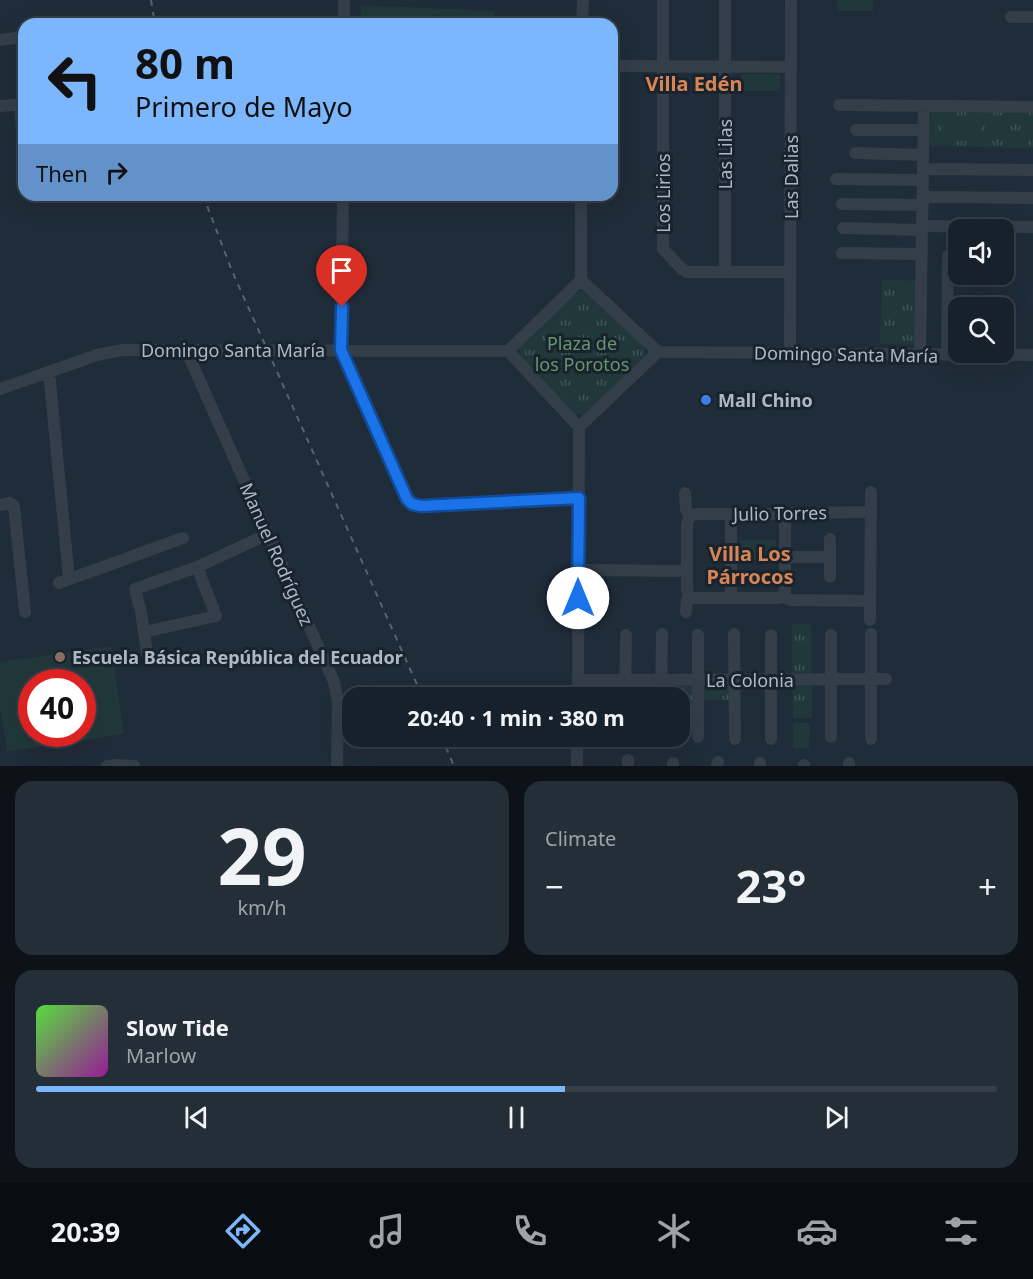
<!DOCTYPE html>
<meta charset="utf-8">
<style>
:root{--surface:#17212b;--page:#242e37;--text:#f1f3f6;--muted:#9ea3a9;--line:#363e47;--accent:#7cb6fc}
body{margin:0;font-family:"Noto Sans",sans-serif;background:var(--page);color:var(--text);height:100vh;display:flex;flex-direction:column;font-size:22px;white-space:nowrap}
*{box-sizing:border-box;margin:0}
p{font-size:20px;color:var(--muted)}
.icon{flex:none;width:33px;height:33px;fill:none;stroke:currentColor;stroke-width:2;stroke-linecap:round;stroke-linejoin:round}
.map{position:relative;height:766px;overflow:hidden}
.sheet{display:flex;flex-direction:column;gap:15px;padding:15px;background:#0d1218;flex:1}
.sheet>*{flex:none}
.top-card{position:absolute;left:18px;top:18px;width:600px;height:183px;border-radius:18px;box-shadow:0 6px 24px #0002,0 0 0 2px var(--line);background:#7cb6fc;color:#111;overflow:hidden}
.buttons{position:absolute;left:948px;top:219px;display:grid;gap:12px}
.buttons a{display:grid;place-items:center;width:66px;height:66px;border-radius:12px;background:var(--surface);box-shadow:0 6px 24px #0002,0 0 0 2px var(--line);font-size:30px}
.speed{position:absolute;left:18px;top:669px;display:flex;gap:12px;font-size:30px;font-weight:700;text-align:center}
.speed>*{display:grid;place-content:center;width:78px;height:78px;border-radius:50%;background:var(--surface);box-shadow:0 6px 24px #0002,0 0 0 2px var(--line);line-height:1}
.speed .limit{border:9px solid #d22;background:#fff;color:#111}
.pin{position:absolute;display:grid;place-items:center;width:51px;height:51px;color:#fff;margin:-62px -26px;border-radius:50% 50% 50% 0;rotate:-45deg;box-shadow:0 0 6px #0007}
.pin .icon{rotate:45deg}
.me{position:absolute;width:66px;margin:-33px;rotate:0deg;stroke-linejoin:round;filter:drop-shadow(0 0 4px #0008)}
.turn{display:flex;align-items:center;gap:21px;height:126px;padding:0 18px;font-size:27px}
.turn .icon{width:78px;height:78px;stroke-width:2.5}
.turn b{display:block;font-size:42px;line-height:51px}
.then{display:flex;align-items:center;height:57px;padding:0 18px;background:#0003;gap:12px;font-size:22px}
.big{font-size:45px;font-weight:700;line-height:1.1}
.sheet .widget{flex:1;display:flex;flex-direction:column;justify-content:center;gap:9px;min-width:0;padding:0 21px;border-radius:18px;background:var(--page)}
.sheet .dial{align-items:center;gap:0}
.dial b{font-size:78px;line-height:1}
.song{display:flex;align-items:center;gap:18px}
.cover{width:72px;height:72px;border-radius:9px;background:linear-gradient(135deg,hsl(110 70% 55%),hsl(300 70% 35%))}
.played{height:6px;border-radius:3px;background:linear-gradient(90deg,var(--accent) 55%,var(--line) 55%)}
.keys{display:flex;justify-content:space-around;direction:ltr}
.heat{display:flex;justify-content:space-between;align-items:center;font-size:33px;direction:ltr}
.sheet .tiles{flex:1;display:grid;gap:15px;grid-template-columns:1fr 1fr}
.widget:last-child{grid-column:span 2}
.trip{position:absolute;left:342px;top:687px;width:348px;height:60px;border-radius:18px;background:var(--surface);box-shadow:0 6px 24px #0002,0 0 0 2px var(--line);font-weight:700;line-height:60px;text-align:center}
.menu{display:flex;height:96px;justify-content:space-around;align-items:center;background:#090d11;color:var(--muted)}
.menu .icon{width:42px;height:42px}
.menu .on{color:var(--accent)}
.menu b{font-size:27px;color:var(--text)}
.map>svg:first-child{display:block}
</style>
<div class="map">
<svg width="1033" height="766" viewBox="0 0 1033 766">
<defs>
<pattern id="grass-tufts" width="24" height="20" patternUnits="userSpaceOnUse" patternTransform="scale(1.5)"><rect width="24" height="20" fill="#21383a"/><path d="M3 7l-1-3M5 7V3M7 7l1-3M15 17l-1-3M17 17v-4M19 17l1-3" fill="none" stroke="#3f5355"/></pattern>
</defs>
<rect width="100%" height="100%" fill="#1f2c39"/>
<!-- grass -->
<path fill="url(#grass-tufts)" d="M931 111 1033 112V148L930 146Z
M882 280 918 281 917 345 880 344Z
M579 291H584L642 345 645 349V357L584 415 575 414 520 357 519 351 520 346Z
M792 624H811L812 718H793Z
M633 686H731V700H680V698H630V689Z"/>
<!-- pitch -->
<path fill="#21383a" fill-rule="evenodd" d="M837 0H873V11H837Z
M361 5 495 11 494 24H361Z
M741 74H780V91H741Z
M943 121H981L980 141H943Z
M740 540H776V560H740Z
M111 646 124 734 7 752 0 707V662ZM82 682V734H32V682Z
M793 723H810L809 748H793Z"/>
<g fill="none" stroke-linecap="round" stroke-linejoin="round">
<!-- minor -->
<path stroke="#333e49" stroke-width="12" d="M663 0V249L682 269 687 272H790
M1011 17H1033
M344 24V0
M582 24 583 0
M0 40 24 37
M612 66 791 67
M20 104 23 143
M839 105 1033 107
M0 106 24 104
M856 130H924
M855 153 923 155
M923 169 1033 170
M836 179 923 180
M343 195 341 350 407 499 412 504 421 506 579 498
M923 197 1033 198
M842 204 923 205
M922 226 1033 227
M843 228 922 230
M842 253 922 254
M725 272V0
M581 280 658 352
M581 280V195
M186 350 334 682 338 702 337 766
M508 351 579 427
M508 351 581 280
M658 352 1033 355
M790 353 791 0
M920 354 924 106
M947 355 948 256
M49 372 69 579
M0 389 97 355 122 350 508 351
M579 427 658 352
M685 493 686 509 690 516
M0 505 10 503 14 506 25 612
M690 516 697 514H777L782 516 791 513 871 512
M830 539V577
M785 557H830
M578 570 687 571
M59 583 183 538
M689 596 695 598H778L782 596 791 600 870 601
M782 596 785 591V521L782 516
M731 598V514
M686 612 687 599 689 596 687 590V524L690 516
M870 620 871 492
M144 632 216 616 197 567
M734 634 735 739
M147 653 141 612 135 589 197 567 268 534
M578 680 886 679
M578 698 579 427
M625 698 626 635
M661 698 662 634
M625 737V736
M698 737V635
M831 737V635
M660 738V736
M771 739V635
M871 739V634
M804 765V766
M107 766 118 765 134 766
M577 766V736
M628 766V760
M673 766V763
M717 766 718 762
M760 766V763
M849 766V763"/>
<!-- rail -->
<path stroke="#556270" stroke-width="2" stroke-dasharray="6 6" stroke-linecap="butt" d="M151 0 155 24
M203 195 232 271 423 698
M441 736 454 766"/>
</g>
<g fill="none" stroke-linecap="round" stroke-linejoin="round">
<!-- route casing -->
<g stroke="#114b97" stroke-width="15">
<path id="route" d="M342 307 341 350 407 499 412 504 421 506 579 498 578 598"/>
</g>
<!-- route -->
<use href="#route" stroke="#1a73e8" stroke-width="10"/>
</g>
<!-- markers -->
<circle fill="#3f7fe0" stroke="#19232d" stroke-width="2" cx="706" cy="400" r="6"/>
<circle fill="#8d6e63" stroke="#19232d" stroke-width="2" cx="60" cy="657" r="6"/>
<g text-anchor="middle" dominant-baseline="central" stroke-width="6" stroke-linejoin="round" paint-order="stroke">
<!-- street labels -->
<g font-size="18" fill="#adb8c6" stroke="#19232d">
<text transform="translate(725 154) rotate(-90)">Las Lilas</text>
<text transform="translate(791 177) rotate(-90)">Las Dalias</text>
<text transform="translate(663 193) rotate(-90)">Los Lirios</text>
<text x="233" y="350">Domingo Santa María</text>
<text transform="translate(846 354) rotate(1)">Domingo Santa María</text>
<text transform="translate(780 513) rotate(-1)">Julio Torres</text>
<text transform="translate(277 554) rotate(66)">Manuel Rodríguez</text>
<text x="750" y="680">La Colonia</text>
</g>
<!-- park labels -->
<g font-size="18" fill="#64976c" stroke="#19232d">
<text x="582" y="343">Plaza de<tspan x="582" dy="21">los Porotos</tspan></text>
</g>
<!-- poi labels -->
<g font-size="18" font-weight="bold" fill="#adb8c6" stroke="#19232d" text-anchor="start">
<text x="718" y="400">Mall Chino</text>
<text x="72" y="657">Escuela Básica República del Ecuador</text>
</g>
<!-- neighbourhood labels -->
<g font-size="20" font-weight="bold" fill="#d88556" stroke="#19232d">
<text x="694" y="83">Villa Edén</text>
<text x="750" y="553">Villa Los<tspan x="750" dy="23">Párrocos</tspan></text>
</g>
</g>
</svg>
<div class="buttons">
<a><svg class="icon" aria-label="sound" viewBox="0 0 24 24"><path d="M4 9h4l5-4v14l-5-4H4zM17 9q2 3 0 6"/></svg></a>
<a><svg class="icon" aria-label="search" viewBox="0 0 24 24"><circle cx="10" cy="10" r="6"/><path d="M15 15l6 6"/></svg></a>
</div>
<div class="speed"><div class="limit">40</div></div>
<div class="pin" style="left:342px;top:307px;background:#d93025"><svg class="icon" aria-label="arrive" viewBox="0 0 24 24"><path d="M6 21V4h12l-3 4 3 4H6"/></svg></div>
<svg class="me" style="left:578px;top:598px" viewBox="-20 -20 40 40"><circle r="19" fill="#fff"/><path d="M0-13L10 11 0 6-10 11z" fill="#1a73e8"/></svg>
<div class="trip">20:40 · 1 min · 380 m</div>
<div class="top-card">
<div class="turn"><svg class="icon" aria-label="left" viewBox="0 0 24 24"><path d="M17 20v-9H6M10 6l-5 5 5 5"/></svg><div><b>80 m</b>Primero de Mayo</div></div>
<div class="then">Then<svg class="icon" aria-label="right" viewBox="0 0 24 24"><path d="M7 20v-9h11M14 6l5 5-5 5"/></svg></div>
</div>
</div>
<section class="sheet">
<div class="tiles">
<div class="widget dial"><b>29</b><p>km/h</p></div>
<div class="widget"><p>Climate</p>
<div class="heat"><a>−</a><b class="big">23°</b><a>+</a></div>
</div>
<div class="widget">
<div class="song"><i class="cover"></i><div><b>Slow Tide</b><p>Marlow</p></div></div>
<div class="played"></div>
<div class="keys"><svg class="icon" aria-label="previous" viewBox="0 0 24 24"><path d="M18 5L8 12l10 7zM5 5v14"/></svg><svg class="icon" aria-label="pause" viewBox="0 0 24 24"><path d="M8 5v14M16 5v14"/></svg><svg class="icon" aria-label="next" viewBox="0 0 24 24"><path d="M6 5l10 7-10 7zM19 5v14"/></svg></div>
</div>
</div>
</section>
<nav class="menu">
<b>20:39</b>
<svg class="icon on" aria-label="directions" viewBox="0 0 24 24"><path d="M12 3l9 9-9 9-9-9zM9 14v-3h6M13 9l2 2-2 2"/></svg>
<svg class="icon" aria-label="music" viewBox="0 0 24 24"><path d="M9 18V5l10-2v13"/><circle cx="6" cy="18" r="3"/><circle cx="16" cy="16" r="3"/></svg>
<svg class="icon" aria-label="phone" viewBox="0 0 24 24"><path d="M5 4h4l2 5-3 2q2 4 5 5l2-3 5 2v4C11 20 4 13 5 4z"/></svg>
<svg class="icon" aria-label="climate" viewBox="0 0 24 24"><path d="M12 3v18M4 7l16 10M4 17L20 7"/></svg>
<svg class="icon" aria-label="car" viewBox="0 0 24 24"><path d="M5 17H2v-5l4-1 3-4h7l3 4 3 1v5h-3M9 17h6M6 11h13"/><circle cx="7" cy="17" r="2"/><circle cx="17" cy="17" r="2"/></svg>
<svg class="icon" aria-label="filters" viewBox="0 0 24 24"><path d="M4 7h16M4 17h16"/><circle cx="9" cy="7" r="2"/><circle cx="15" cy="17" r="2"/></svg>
</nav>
